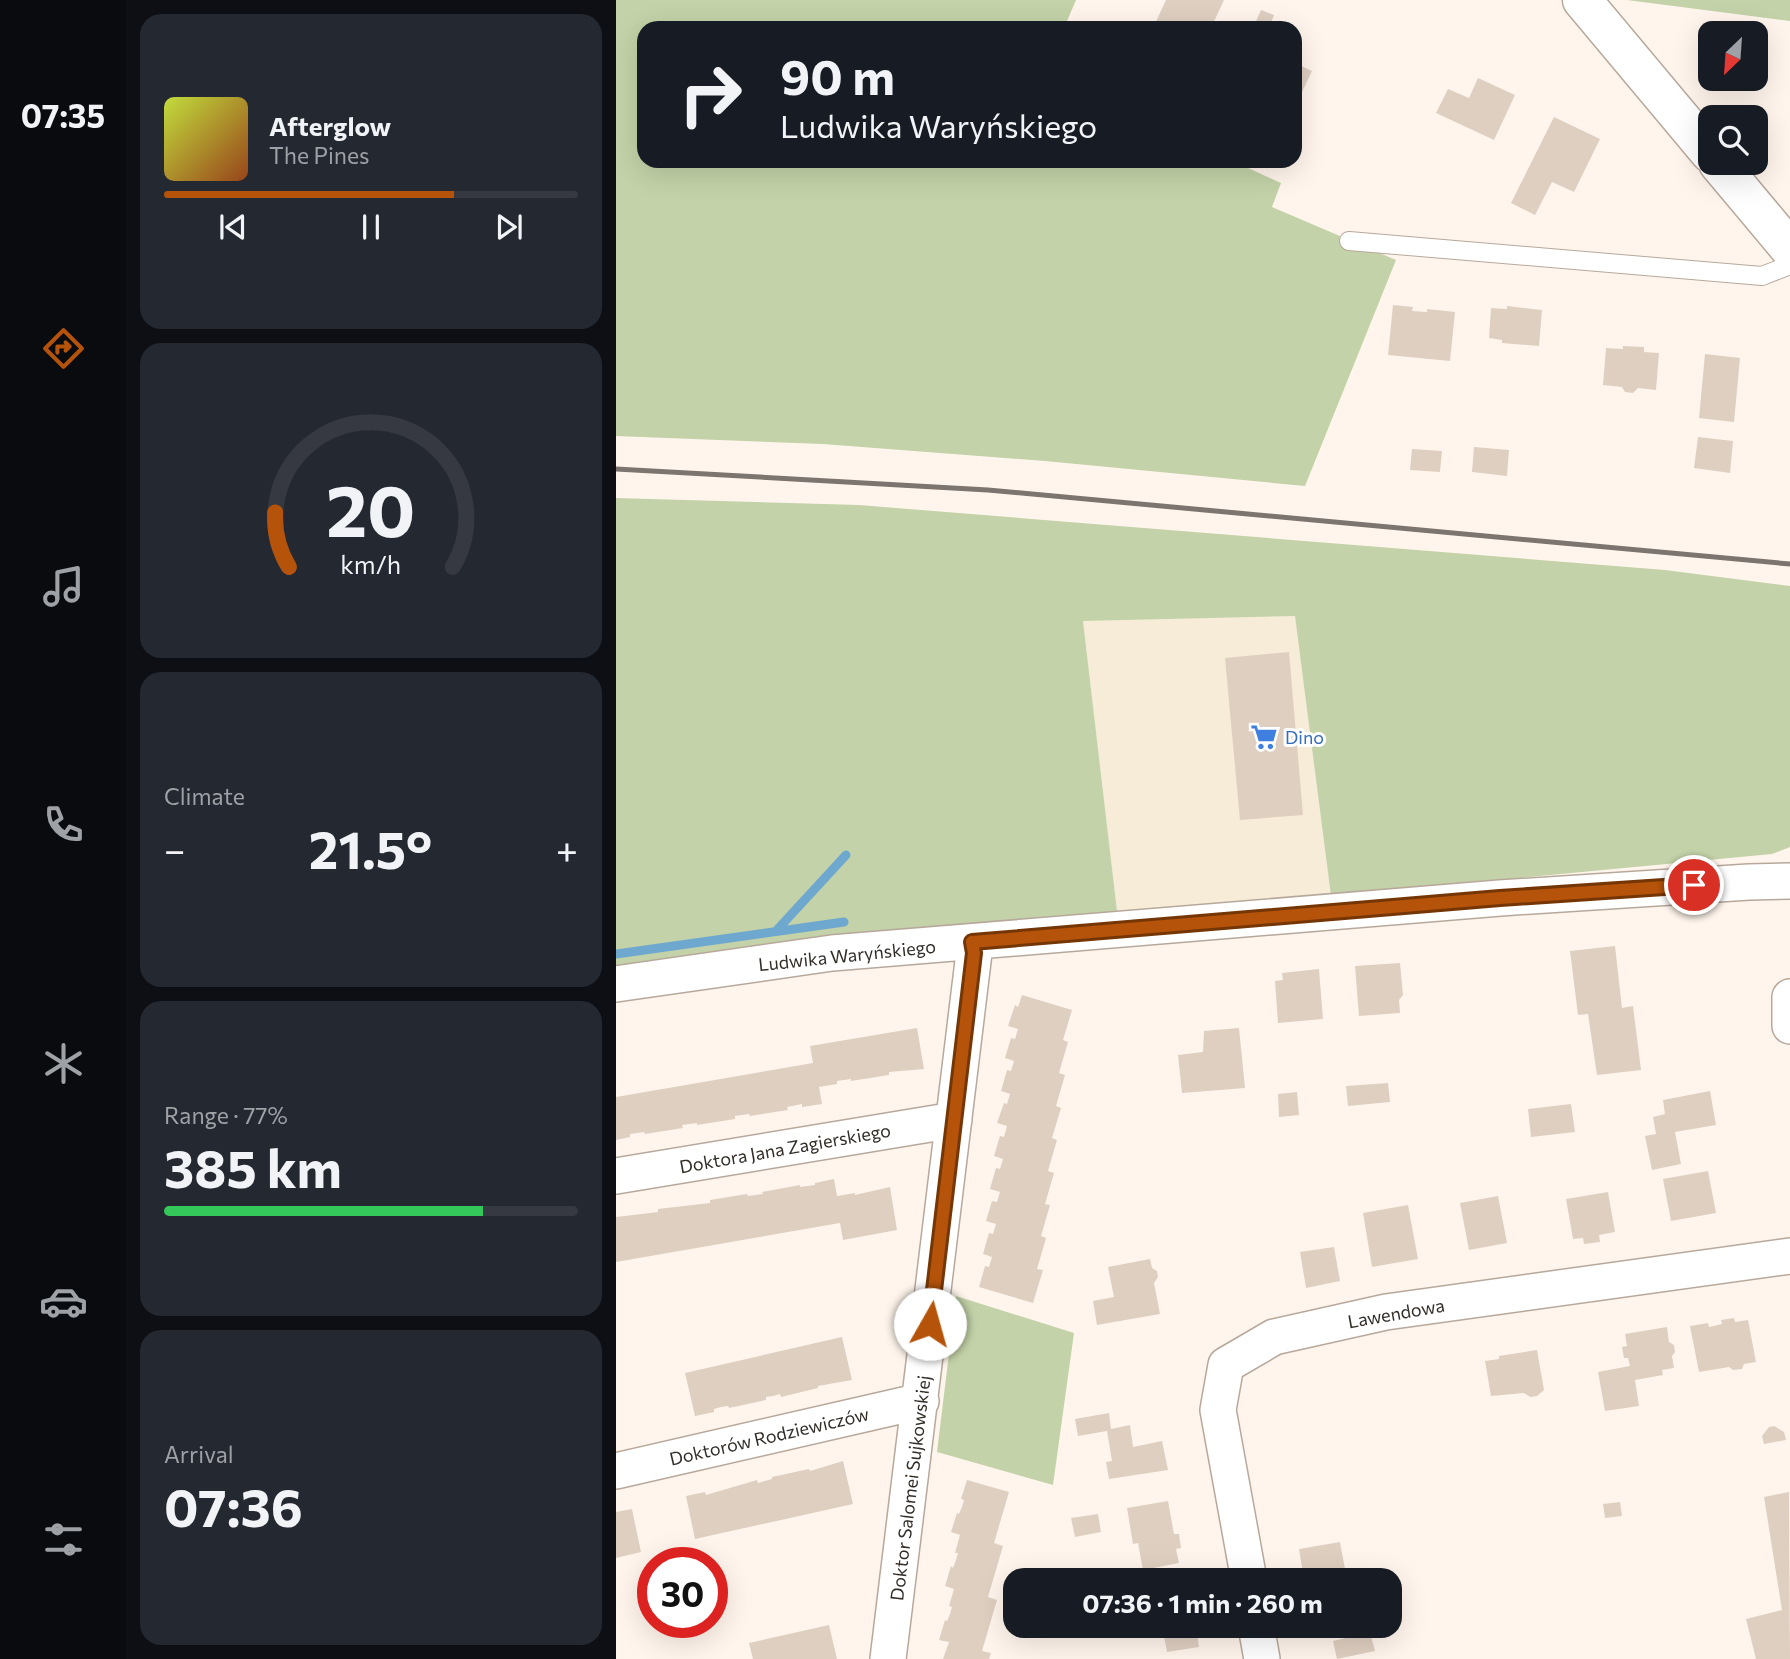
<!DOCTYPE html>
<meta charset="utf-8">
<style>
:root{--surface:#171b24;--page:#242831;--text:#f1f3f6;--muted:#9ea1a6;--line:#363941;--accent:#b45309}
body{margin:0;font-family:Commissioner,sans-serif;background:var(--page);color:var(--text);height:100vh;display:flex;flex-direction:column;font-size:26px;white-space:nowrap}
*{box-sizing:border-box;margin:0}
p{font-size:23px;color:var(--muted)}
.icon{flex:none;width:38px;height:38px;fill:none;stroke:currentColor;stroke-width:2;stroke-linecap:round;stroke-linejoin:round}
.map{position:relative;flex:1;overflow:hidden}
.panel{display:flex;flex-direction:column;gap:14px;padding:14px;background:#0d0f14;width:490px}
.panel>*{flex:none}
.hud{position:absolute;left:21px;top:21px;width:665px;height:147px;border-radius:21px;box-shadow:0 7px 28px #0002;background:#171b24;color:var(--text);overflow:hidden}
.needle{width:46px;rotate:205deg}
.tools{position:absolute;left:1082px;top:21px;display:grid;gap:14px}
.tools a{display:grid;place-items:center;width:70px;height:70px;border-radius:14px;background:var(--surface);box-shadow:0 7px 28px #0002;font-size:35px}
.speed{position:absolute;left:21px;top:1547px;display:flex;gap:14px;font-size:35px;font-weight:700;text-align:center}
.speed>*{display:grid;place-content:center;width:91px;height:91px;border-radius:50%;background:var(--surface);box-shadow:0 7px 28px #0002;line-height:1}
.speed .limit{border:10px solid #d22;background:#fff;color:#111}
.pin{position:absolute;display:grid;place-items:center;width:60px;height:60px;color:#fff;margin:-30px;border:4px solid #fff;border-radius:50%;box-shadow:0 2px 7px #0007}
.me{position:absolute;width:77px;margin:-38px;rotate:7deg;stroke-linejoin:round;filter:drop-shadow(0 0 5px #0008)}
.turn{display:flex;align-items:center;gap:24px;height:147px;padding:0 28px;font-size:32px}
.turn .icon{width:91px;height:91px;stroke-width:2.5}
.turn b{display:block;font-size:49px;line-height:60px}
.big{font-size:52px;font-weight:700;line-height:1.1}
.panel .widget{flex:1;display:flex;flex-direction:column;justify-content:center;gap:10px;min-width:0;padding:0 24px;border-radius:21px;background:var(--page)}
.panel .dial{align-items:center;gap:0}
.dial svg{height:182px;overflow:visible;fill:none;stroke:var(--line);stroke-width:7;stroke-linecap:round;text-anchor:middle}
.dial text{fill:var(--text);stroke:none}
.song{display:flex;align-items:center;gap:21px}
.cover{width:84px;height:84px;border-radius:10px;background:linear-gradient(135deg,hsl(70 70% 55%),hsl(20 70% 35%))}
.played{height:7px;border-radius:4px;background:linear-gradient(90deg,var(--accent) 70%,var(--line) 70%)}
.keys{display:flex;justify-content:space-around;direction:ltr}
.heat{display:flex;justify-content:space-between;align-items:center;font-size:38px;direction:ltr}
.charge{height:10px;border-radius:5px;background:linear-gradient(90deg,#34c759 77%,var(--line) 0)}
.trip{position:absolute;left:387px;top:1568px;width:399px;height:70px;border-radius:21px;background:var(--surface);box-shadow:0 7px 28px #0002;font-weight:700;line-height:70px;text-align:center}
main{display:flex;flex:1;min-height:0}
.tabs{display:flex;flex-direction:column;width:126px;justify-content:space-around;align-items:center;background:#090b0e;color:var(--muted)}
.tabs .icon{width:49px;height:49px}
.tabs .active{color:var(--accent)}
.tabs b{font-size:32px;color:var(--text)}
.map>svg:first-child{display:block}
</style>
<main>
<nav class="tabs">
<b>07:35</b>
<svg class="icon active" aria-label="directions" viewBox="0 0 24 24"><path d="M12 3l9 9-9 9-9-9zM9 14v-3h6M13 9l2 2-2 2"/></svg>
<svg class="icon" aria-label="music" viewBox="0 0 24 24"><path d="M9 18V5l10-2v13"/><circle cx="6" cy="18" r="3"/><circle cx="16" cy="16" r="3"/></svg>
<svg class="icon" aria-label="phone" viewBox="0 0 24 24"><path d="M5 4h4l2 5-3 2q2 4 5 5l2-3 5 2v4C11 20 4 13 5 4z"/></svg>
<svg class="icon" aria-label="climate" viewBox="0 0 24 24"><path d="M12 3v18M4 7l16 10M4 17L20 7"/></svg>
<svg class="icon" aria-label="car" viewBox="0 0 24 24"><path d="M5 17H2v-5l4-1 3-4h7l3 4 3 1v5h-3M9 17h6M6 11h13"/><circle cx="7" cy="17" r="2"/><circle cx="17" cy="17" r="2"/></svg>
<svg class="icon" aria-label="filters" viewBox="0 0 24 24"><path d="M4 7h16M4 17h16"/><circle cx="9" cy="7" r="2"/><circle cx="15" cy="17" r="2"/></svg>
</nav>
<section class="panel">
<div class="widget">
<div class="song"><i class="cover"></i><div><b>Afterglow</b><p>The Pines</p></div></div>
<div class="played"></div>
<div class="keys"><svg class="icon" aria-label="previous" viewBox="0 0 24 24"><path d="M18 5L8 12l10 7zM5 5v14"/></svg><svg class="icon" aria-label="pause" viewBox="0 0 24 24"><path d="M8 5v14M16 5v14"/></svg><svg class="icon" aria-label="next" viewBox="0 0 24 24"><path d="M6 5l10 7-10 7zM19 5v14"/></svg></div>
</div>
<div class="widget dial"><svg viewBox="0 0 100 80">
<path d="M14 69A42 42 0 1 1 86 69"/>
<path d="M14 69A42 42 0 0 1 8 45" stroke="#b45309"/>
<text x="50" y="56" font-size="32" font-weight="700">20</text>
<text x="50" y="72" font-size="11">km/h</text>
</svg></div>
<div class="widget"><p>Climate</p>
<div class="heat"><a>−</a><b class="big">21.5°</b><a>+</a></div>
</div>
<div class="widget"><p>Range · 77%</p><b class="big">385 km</b><div class="charge"></div></div>
<div class="widget"><p>Arrival</p><b class="big">07:36</b></div>
</section>
<div class="map">
<svg width="1174" height="1659" viewBox="0 0 1174 1659">
<rect width="100%" height="100%" fill="#fff5ec"/>
<!-- commercial -->
<path fill="#f6ecd7" d="M679 615 715 896 501 911 467 621Z"/>
<!-- green -->
<path fill="#c3d2a8" d="M0 0H460L448 28H28V161H617L665 183 656 207 780 260 689 486 429 461 207 444 0 436Z
M1011 0H1174V21Z
M0 498 243 505 1049 570 1174 586V847L1156 854 715 896 679 616 467 621 501 911 0 967Z
M340 1296 458 1333 437 1485 321 1452Z"/>
<g fill="none" stroke-linecap="round" stroke-linejoin="round">
<!-- stream -->
<path stroke="#6ea8cf" stroke-width="9" d="M160 931 230 855
M0 954 228 922"/>
</g>
<!-- building -->
<path fill="#dfcfc1" d="M550 0H608L595 28H537Z
M645 10 658 15 653 28H637Z
M679 63 696 71 679 107Z
M862 78 899 95 878 140 820 113 832 89 853 98Z
M938 117 984 139 958 192 936 182 919 215 895 203Z
M777 305 797 307 796 311 811 312V309L839 312 834 361 772 355Z
M891 306 926 310 923 346 886 343V340L873 338 875 308 891 309Z
M1007 346 1028 347V352L1043 353 1040 390 1022 388 1017 393 1009 392 1006 387 987 385 990 348 1007 349Z
M1089 354 1124 358 1118 422 1083 418Z
M1082 437 1117 441 1114 473 1078 468Z
M858 447 893 450 891 476 856 472Z
M796 449 826 451 824 472 794 470Z
M673 652 687 815 624 820 609 658Z
M999 946 1006 1008 1017 1006 1025 1070 981 1075 972 1014 962 1015 954 951Z
M784 963 787 995 783 1000 784 1013 743 1016 739 966Z
M703 969 707 1019 662 1023 659 981 667 980 666 973Z
M406 995 456 1010 447 1040 452 1042 443 1073 449 1075 440 1106 445 1108 436 1138 441 1140 432 1171 438 1173 429 1204 434 1205 425 1236 430 1238 421 1269 427 1270 417 1303 363 1287 369 1266 373 1267 376 1257 367 1254 373 1233 377 1234 380 1224 370 1221 376 1201 381 1202 384 1192 374 1189 380 1168 384 1169 387 1159 378 1156 384 1136 388 1137 391 1126 381 1123 388 1103 391 1104 394 1094 385 1091 391 1070 395 1071 398 1061 389 1058 395 1038 399 1039 402 1029 392 1026 399 1005 402 1007Z
M301 1028 308 1069 273 1072V1075L235 1081V1079L221 1081V1084L203 1087 206 1104 186 1107V1104L171 1107 172 1110 134 1116 133 1114 119 1116V1119L81 1125V1123L66 1125 67 1128 29 1134 28 1132 14 1134V1137L0 1140V1097L197 1063 194 1046Z
M623 1028 629 1088 566 1093 562 1055 587 1052 588 1031Z
M772 1083 774 1102 732 1106 730 1086Z
M1094 1091 1100 1125 1059 1132 1065 1164 1036 1170 1029 1136 1040 1134 1037 1117 1049 1114 1047 1100Z
M681 1092 683 1115 663 1117 662 1094Z
M955 1104 959 1132 915 1137 912 1109Z
M1092 1171 1100 1213 1055 1221 1047 1179Z
M218 1179 221 1196 239 1193V1195L274 1187 281 1230 227 1240 224 1223 0 1262V1217L42 1212V1209L94 1203V1200L131 1194 132 1196 147 1194 146 1192 184 1185V1187L199 1185V1183Z
M992 1192 999 1232 983 1235 984 1242 968 1244 967 1238 957 1239 950 1199Z
M882 1196 891 1243 853 1250 844 1203Z
M792 1205 802 1259 756 1267 747 1213Z
M718 1247 724 1281 690 1288 684 1252Z
M534 1259 536 1268 541 1271 542 1277 538 1283 544 1314 481 1325 477 1301 498 1297 492 1267Z
M1118 1318 1119 1322 1132 1320 1140 1362 1128 1364 1126 1369 1117 1370 1113 1367 1083 1372 1074 1326 1092 1323 1093 1327 1106 1324 1105 1320Z
M1051 1327 1053 1342 1058 1345 1059 1352 1056 1356 1058 1368 1046 1370 1047 1375 1019 1380 1023 1406 989 1411 982 1372 1014 1366 1012 1358H1008L1006 1347 1011 1346 1009 1334Z
M226 1337 236 1380 202 1386V1388L165 1397 164 1394 157 1396 150 1397V1400L113 1408 112 1406 105 1407 98 1409V1412L79 1416 69 1373Z
M921 1350 928 1390 921 1396 914 1397 908 1393 875 1396 869 1361 883 1359V1356Z
M493 1413 495 1429 514 1425 517 1447 546 1441 552 1470 493 1479 490 1462 496 1461 491 1431 462 1436 459 1419Z
M1158 1426 1168 1432 1170 1440 1148 1444 1146 1436 1153 1427Z
M227 1461 237 1504 79 1539 70 1496 89 1492 90 1495 141 1480 142 1483 156 1479V1477L193 1469 194 1471Z
M351 1480 393 1492 378 1543 387 1546 372 1597 381 1600 366 1651 375 1653 373 1659H327L333 1642 323 1640 329 1620 331 1621 334 1614 336 1607 333 1606 338 1589 329 1586 335 1566 337 1568 340 1560 342 1553H339L344 1535 335 1532 341 1513 343 1514 346 1507 348 1500 345 1499Z
M1173 1492 1174 1659H1140L1130 1619 1166 1610 1148 1497Z
M552 1501 558 1534H563L565 1548 560 1549 563 1563 527 1570 522 1543 517 1544 511 1508Z
M1004 1502 1006 1516 989 1518 987 1504Z
M16 1509 25 1552 0 1558V1512Z
M482 1514 485 1532 459 1537 455 1518Z
M724 1542 731 1580H688L683 1549Z
M213 1625 221 1659H137L133 1643Z
M475 1626H502V1627L476 1632Z
M546 1626H580L583 1647 551 1652Z
M754 1632 759 1651 721 1659 717 1641Z"/>
<g fill="none" stroke-linecap="round" stroke-linejoin="round">
<!-- lane casing -->
<g stroke="#b8a89b" stroke-width="20">
<path id="lane" d="M733 241 1146 276 1174 265"/>
</g>
<!-- street casing -->
<g stroke="#b8a89b" stroke-width="38">
<path id="street" d="M0 984 216 953 884 898 1133 882 1174 881
M1174 997V1026
M0 1176 338 1120
M0 1471 305 1401
M633 1580 602 1410 610 1365 658 1337 770 1312 1174 1256
M640 1626 646 1659
M272 1659 358 953 356 942"/>
</g>
<!-- secondary casing -->
<g stroke="#b8a89b" stroke-width="41">
<path id="secondary" d="M966 0 1094 153
M1102 163 1174 249"/>
</g>
<!-- lane -->
<use href="#lane" stroke="#fff" stroke-width="18"/>
<!-- street -->
<use href="#street" stroke="#fff" stroke-width="35"/>
<!-- secondary -->
<use href="#secondary" stroke="#fff" stroke-width="38"/>
<!-- rail -->
<path stroke="#7c746e" stroke-width="5" d="M0 469 372 490 1174 564"/>
</g>
<g fill="none" stroke-linecap="round" stroke-linejoin="round">
<!-- route casing -->
<g stroke="#753606" stroke-width="18">
<path id="route" d="M314 1324 358 953 356 942 884 898 1078 885"/>
</g>
<!-- route -->
<use href="#route" stroke="#b45309" stroke-width="12"/>
</g>
<!-- icons -->
<defs>
<g id="supermarket-bare" transform="scale(2.1)"><path d="M-6-5.5h2.5l.6 2H6L4.5 2H-2.5L-4.4-4H-6ZM-1.5 3.2a1.3 1.3 0 1 0 .1 0ZM3 3.2a1.3 1.3 0 1 0 .1 0Z" fill="#3f7fe0" stroke="#fff" stroke-width="2.5" paint-order="stroke"/></g>
</defs>
<g fill-rule="evenodd">
<use href="#supermarket-bare" x="648" y="737"/>
</g>
<g text-anchor="middle" dominant-baseline="central" stroke-width="6" stroke-linejoin="round" paint-order="stroke">
<!-- shop labels -->
<g font-size="18" fill="#366cbe" stroke="#fff" text-anchor="start">
<text x="669" y="737">Dino</text>
</g>
<!-- street labels -->
<g font-size="18" fill="#332d28" stroke="#fff">
<text transform="translate(231 955) rotate(-6)">Ludwika Waryńskiego</text>
<text transform="translate(169 1148) rotate(-10)">Doktora Jana Zagierskiego</text>
<text transform="translate(780 1313) rotate(-10)">Lawendowa</text>
<text transform="translate(153 1436) rotate(-13)">Doktorów Rodziewiczów</text>
<text transform="translate(294 1488) rotate(-83)">Doktor Salomei Sujkowskiej</text>
</g>
</g>
</svg>
<div class="tools">
<a><svg class="needle" viewBox="-14 -14 28 28"><path d="M0-13l5 13h-10z" fill="#e53935"/><path d="M0 13l5-13h-10z" fill="#9ea1a6"/></svg></a>
<a><svg class="icon" aria-label="search" viewBox="0 0 24 24"><circle cx="10" cy="10" r="6"/><path d="M15 15l6 6"/></svg></a>
</div>
<div class="speed"><div class="limit">30</div></div>
<div class="pin" style="left:1078px;top:885px;background:#d93025"><svg class="icon" aria-label="arrive" viewBox="0 0 24 24"><path d="M6 21V4h12l-3 4 3 4H6"/></svg></div>
<svg class="me" style="left:314px;top:1324px" viewBox="-20 -20 40 40"><circle r="19" fill="#fff"/><path d="M0-13L10 11 0 6-10 11z" fill="#b45309"/></svg>
<div class="trip">07:36 · 1 min · 260 m</div>
<div class="hud">
<div class="turn"><svg class="icon" aria-label="right" viewBox="0 0 24 24"><path d="M7 20v-9h11M14 6l5 5-5 5"/></svg><div><b>90 m</b>Ludwika Waryńskiego</div></div>
</div>
</div>
</main>
